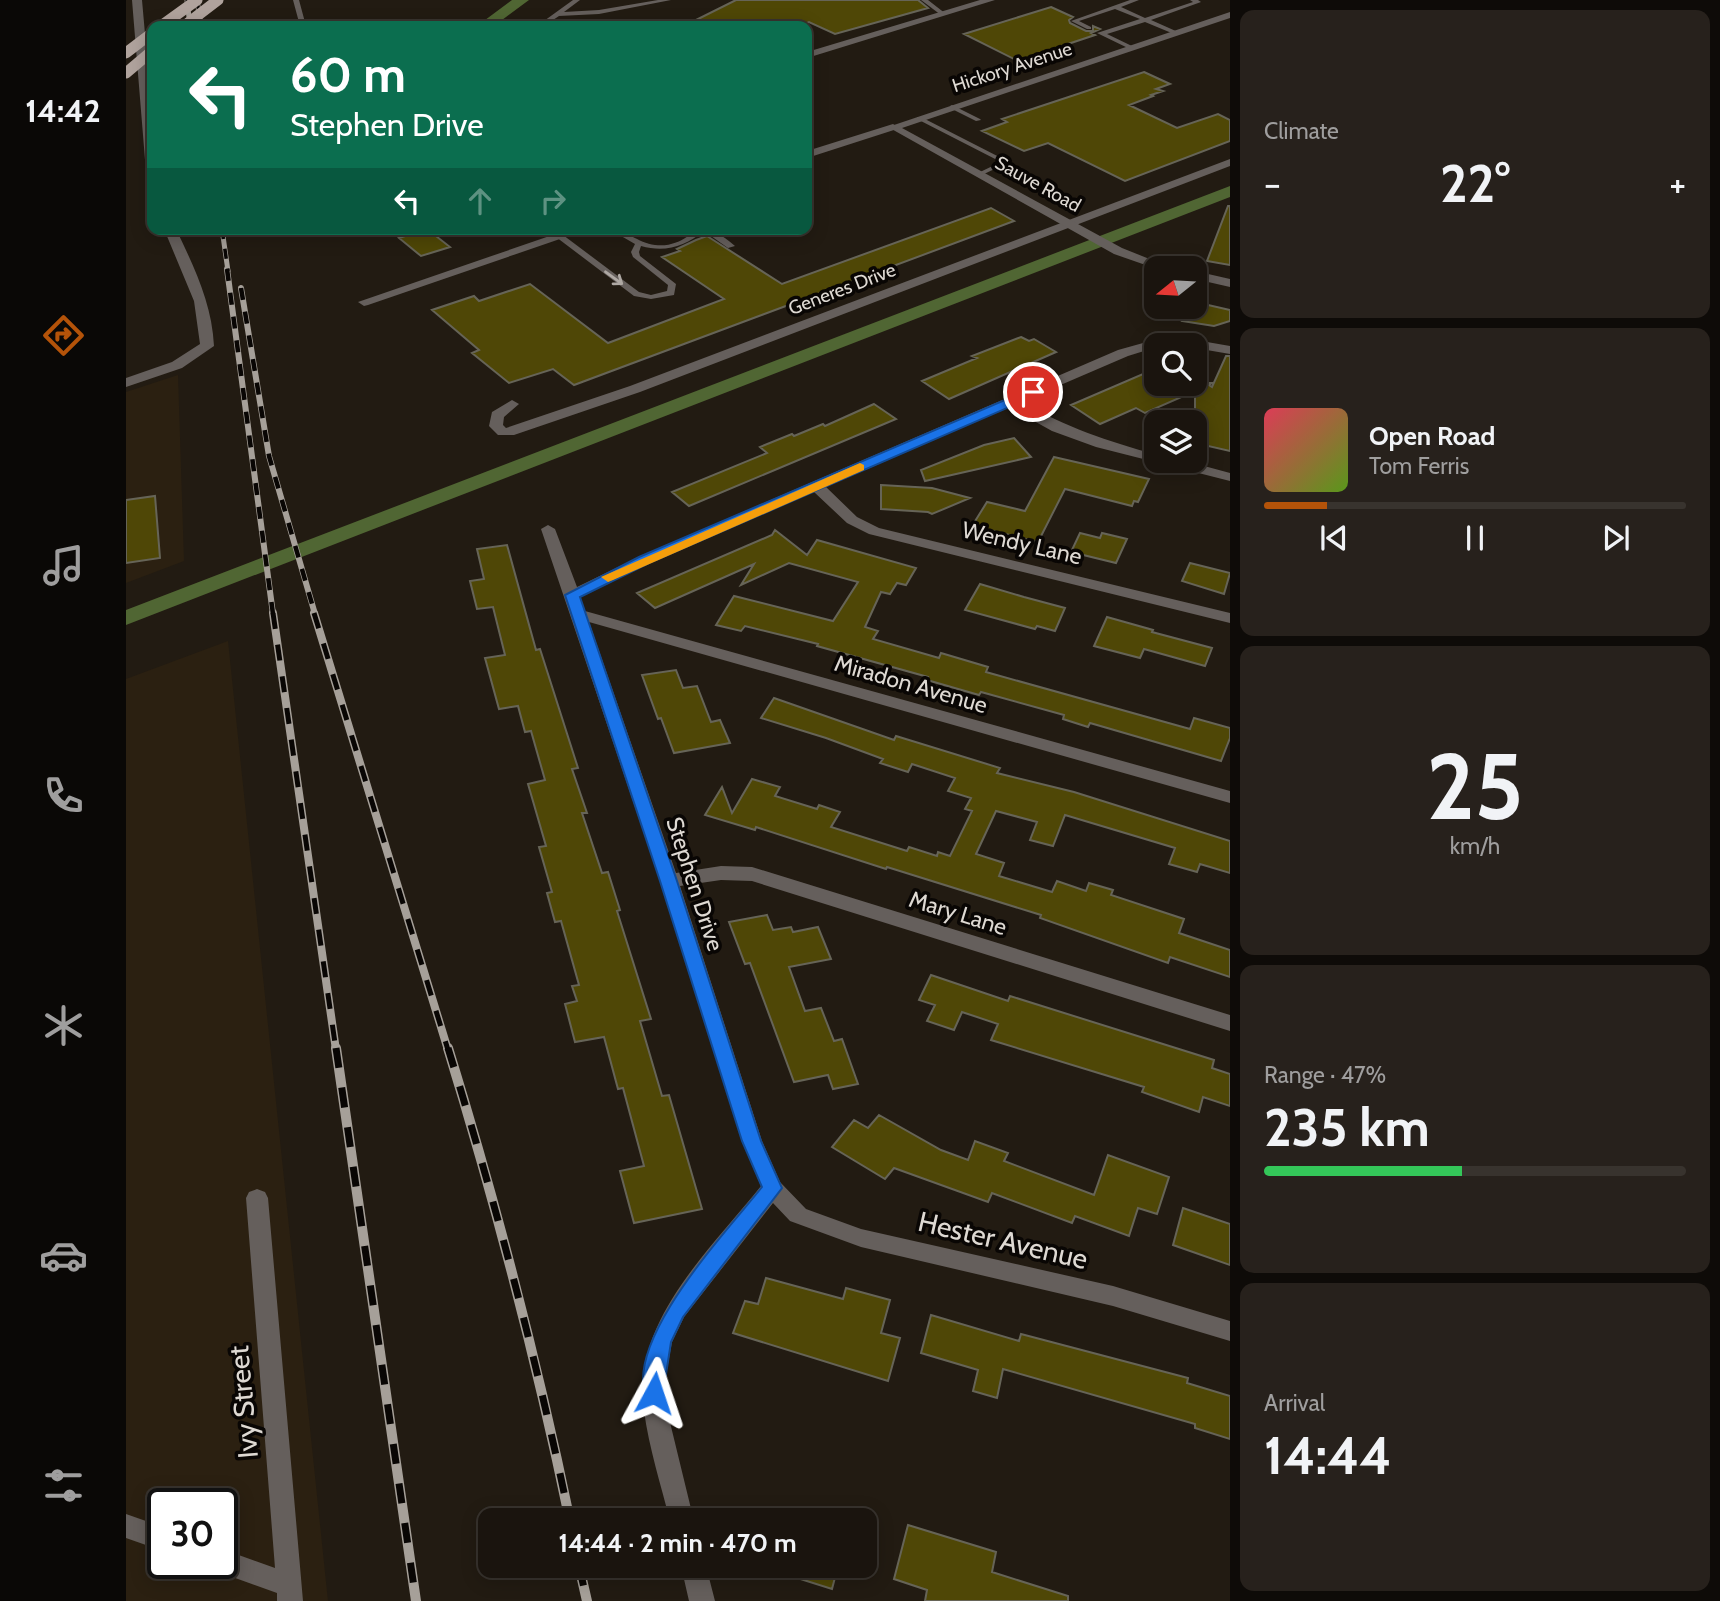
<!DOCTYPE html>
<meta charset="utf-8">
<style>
:root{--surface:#1a140e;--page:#27211c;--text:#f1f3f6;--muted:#9f9e9e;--line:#38332e;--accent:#b45309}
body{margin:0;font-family:Cabin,sans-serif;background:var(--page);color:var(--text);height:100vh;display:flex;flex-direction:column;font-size:26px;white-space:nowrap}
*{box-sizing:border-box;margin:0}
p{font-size:23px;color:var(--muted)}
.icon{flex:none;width:38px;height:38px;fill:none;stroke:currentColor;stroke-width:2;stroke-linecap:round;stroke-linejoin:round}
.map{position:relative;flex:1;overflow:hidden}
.details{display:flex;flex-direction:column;gap:10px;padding:10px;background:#0e0b08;width:490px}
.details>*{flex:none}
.top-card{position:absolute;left:21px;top:21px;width:665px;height:214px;border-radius:14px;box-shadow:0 4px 18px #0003,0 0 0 2px var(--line);background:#0b6e4f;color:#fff;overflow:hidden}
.needle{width:46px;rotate:252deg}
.tools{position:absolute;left:1018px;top:256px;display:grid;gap:14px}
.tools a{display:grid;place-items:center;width:63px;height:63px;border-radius:14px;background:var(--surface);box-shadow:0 4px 18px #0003,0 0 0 2px var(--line);font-size:35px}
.speed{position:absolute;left:21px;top:1488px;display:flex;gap:14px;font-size:35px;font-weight:700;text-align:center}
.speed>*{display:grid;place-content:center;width:91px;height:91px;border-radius:50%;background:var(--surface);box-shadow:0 4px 18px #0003,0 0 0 2px var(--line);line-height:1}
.speed .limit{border:4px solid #111;border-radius:10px;background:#fff;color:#111}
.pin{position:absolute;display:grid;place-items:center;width:60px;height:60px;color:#fff;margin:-30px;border:4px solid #fff;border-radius:50%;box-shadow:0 2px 7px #0007}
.me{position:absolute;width:77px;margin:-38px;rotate:5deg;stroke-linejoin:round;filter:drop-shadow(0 0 5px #0008)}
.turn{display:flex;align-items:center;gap:24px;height:147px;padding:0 28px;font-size:32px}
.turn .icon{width:91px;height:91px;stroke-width:2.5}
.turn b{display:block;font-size:49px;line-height:60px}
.lanes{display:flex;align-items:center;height:66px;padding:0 28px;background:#0003;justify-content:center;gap:35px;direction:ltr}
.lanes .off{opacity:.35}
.big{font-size:52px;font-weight:800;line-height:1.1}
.details .tile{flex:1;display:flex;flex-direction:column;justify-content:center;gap:10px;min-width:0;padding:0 24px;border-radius:14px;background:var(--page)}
.details .dial{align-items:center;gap:0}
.dial b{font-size:91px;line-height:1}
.song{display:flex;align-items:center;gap:21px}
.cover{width:84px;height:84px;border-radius:10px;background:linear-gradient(135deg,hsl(350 70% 55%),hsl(90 70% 35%))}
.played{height:7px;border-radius:4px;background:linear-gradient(90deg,var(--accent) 15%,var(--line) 15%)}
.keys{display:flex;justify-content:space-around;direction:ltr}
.heat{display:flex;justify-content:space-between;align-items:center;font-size:38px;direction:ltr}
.charge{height:10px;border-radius:5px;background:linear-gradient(90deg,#34c759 47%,var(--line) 0)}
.trip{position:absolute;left:352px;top:1508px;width:399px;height:70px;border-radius:14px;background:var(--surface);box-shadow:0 4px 18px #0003,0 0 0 2px var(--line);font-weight:800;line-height:70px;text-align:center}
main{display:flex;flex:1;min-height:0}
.dock{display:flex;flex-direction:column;width:126px;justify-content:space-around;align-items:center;background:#0a0806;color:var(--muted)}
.dock .icon{width:49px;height:49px}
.dock .selected{color:var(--accent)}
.dock b{font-size:32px;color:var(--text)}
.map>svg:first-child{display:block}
</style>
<main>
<nav class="dock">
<b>14:42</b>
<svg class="icon selected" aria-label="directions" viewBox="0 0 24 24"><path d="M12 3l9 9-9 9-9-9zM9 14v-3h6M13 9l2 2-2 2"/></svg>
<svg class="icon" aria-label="music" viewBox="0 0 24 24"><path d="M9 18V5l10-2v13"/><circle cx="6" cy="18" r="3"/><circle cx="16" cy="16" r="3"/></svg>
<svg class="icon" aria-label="phone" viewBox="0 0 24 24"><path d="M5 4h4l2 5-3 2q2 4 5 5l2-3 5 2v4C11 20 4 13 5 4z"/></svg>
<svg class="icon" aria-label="climate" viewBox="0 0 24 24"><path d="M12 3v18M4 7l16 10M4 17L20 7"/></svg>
<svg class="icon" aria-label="car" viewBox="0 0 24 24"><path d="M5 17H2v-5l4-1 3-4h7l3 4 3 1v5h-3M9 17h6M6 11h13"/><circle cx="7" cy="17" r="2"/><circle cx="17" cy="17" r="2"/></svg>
<svg class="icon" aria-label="filters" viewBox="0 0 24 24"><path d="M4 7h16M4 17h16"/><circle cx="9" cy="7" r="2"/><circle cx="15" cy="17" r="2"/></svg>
</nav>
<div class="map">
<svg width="1104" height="1601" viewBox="0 0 1104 1601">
<rect width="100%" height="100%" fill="#221b12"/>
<!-- built -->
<path fill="#2b2011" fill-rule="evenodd" d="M52 375 58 561 0 583V392Z
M102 641 202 1601H0V679ZM37 1503H96V1563H37Z"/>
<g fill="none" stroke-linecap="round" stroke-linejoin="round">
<!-- canal -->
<path fill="#506633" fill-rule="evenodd" d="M386 0H403L368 26H351Z
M1104 186V197L0 625V610Z"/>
</g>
<!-- building -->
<path fill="#4f4706" stroke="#666457" stroke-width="2" d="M610 0H792L802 8 709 34 683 22 674 26H558Z
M925 7 947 17 943 20 944 23 960 31H967V26L974 29 965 33 969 35 921 51 928 58 902 66 838 34Z
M1018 72 1044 84 1030 89 1037 91 1025 95 1027 96 1003 105 1051 128 1092 114 1104 120V141L999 181 922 143 898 151 856 131 881 122 876 119Z
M1102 206H1104V265L1081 261Z
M865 208 888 221 448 385 427 369 383 383 346 353 353 350 306 310 348 296 353 301 404 284 482 343 598 299 536 257 554 251 551 249 570 240 581 236 656 284Z
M301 229 324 247 295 256 273 238Z
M1069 302 1104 310V321L1088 326 1056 321 1063 306H1069Z
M895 337 903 341 908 339 930 352 823 399 796 381 851 358 846 356Z
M1100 356H1104V451L1069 443V391L1019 413 1010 408 974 424 945 405 1031 368V383H1069V377L1080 383H1086L1083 385 1086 387Z
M748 404 770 419 563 506 546 492 641 453 634 447 666 434 668 436 697 424 699 426Z
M888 438 905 457 799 481 795 470 858 445Z
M928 457 1023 479 1012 502 1008 501 1006 506 939 489 912 542 846 526 861 502 899 511Z
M755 485 806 488 844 498 806 514 802 512 755 509Z
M29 496 34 558 0 563V500Z
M649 530 681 555 691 540 790 568 780 585 771 583 764 594 755 592 739 627 752 631 747 639 813 658 815 653 862 667 860 672 1064 729 1068 718 1104 728V738L1095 761 964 723 962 727 937 719 938 715 855 692 853 695 801 680 802 677 691 646 692 644 619 626 615 631 590 625 608 596 707 621 732 582 663 563 615 585 628 564 529 608 511 593 646 535Z
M954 533 974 538 976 533 1001 539 990 563 945 552Z
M381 545 410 650 414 649 452 768 446 769 461 813H456L476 873 482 872 494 910 491 911 525 1019 514 1021 536 1096 543 1095 576 1209 508 1223 494 1171 518 1166 497 1088 492 1089 478 1037 449 1042 439 1004 451 1001 446 986 453 985 435 921 429 922 421 893 426 892 413 847 420 846 402 784 419 780 405 731 399 732 392 706 373 709 359 658 379 655 367 607 351 609 344 581 358 579 351 549Z
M1064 563 1104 573 1098 594 1056 581Z
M854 584 898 597 939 608 929 631 911 626 909 629 839 610Z
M981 617 1027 630 1026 632 1086 648 1079 666 1018 649 1014 658 968 646Z
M550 670 557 688 571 686 585 722 594 720 604 743 548 753 535 718 532 719 516 675Z
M648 698 768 740 770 736 874 768 871 773 948 792 1104 841V873L1074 864 1071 872 1043 864 1049 848 939 815 927 846 904 840 911 822 870 811 850 854 878 863 873 876 926 892 931 881 960 891 963 883 987 890 985 895 1058 919 1053 933 1104 950V977L1044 957 1042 963 914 918 915 915 761 867 760 869 630 827 629 830 579 815 596 787 606 813 626 779 654 787 649 796 691 809 693 805 714 812 705 827 781 851 783 847 811 856 812 852 824 856 846 811 839 809 845 798 822 791 829 778 786 764 782 772 754 763 757 759 700 738 635 718Z
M641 915 647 930 665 927 667 932 692 927 705 959 663 967 679 1011 695 1008 708 1041 716 1039 732 1084 707 1089 702 1075 668 1082 624 963 619 964 603 922Z
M805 975 882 1001 884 996 1088 1060 1086 1068 1104 1074V1106L1077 1097 1073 1112 1016 1092 1018 1087 865 1040 872 1024 836 1012 828 1030 801 1021 809 1005 793 1000Z
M753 1115 815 1150 842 1160 849 1141 882 1153 878 1161 968 1195 982 1155 1043 1177 1031 1214 1012 1208 1003 1236 949 1216 946 1223 866 1193 862 1202 768 1168 759 1179 706 1147 728 1120 742 1128Z
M1057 1208 1104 1224V1265L1047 1245Z
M640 1278 717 1299 720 1288 764 1300 755 1333 774 1338 762 1381 607 1333 619 1301 632 1304Z
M805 1315 893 1341 895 1334 1062 1378 1061 1383 1104 1396V1439L1069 1428V1424L877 1369 871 1398 847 1391 852 1370 795 1353Z
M782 1525 870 1552 866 1572 942 1596V1601H799L801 1590 768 1579Z
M649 1566H712L706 1589 649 1571Z"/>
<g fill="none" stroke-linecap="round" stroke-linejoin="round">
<!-- service -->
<path fill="#655f5c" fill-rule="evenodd" d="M167 0H173L180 26H174Z
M447 0H454L438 12 473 10 532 0H545L473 14 433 16 418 26H411Z
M795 0H802L820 14 815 15Z
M1004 0H1013L995 7 1019 18 1067 2 1064 0H1072L1075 2 1025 20 1052 32V34H1048L1019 22 981 34 1008 47 1009 48 1006 50 971 33 1014 19 989 9 953 21 965 27V29H961L945 21Z
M826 105 854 119 855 120 850 121 824 108V106Z
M791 117H795L883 162 856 175H852V173L875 162 791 119Z
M483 229C499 229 512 243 529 245 570 249 565 208 609 246L602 248 578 231C559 246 540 253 515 246L513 252 514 256 550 284 548 295 525 299 508 296 430 237 437 235 513 292 525 295 541 291 542 285 507 257 505 252 509 244Z"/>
<!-- minor -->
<path fill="#655f5c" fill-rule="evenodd" d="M6 0H16L26 113V175L20 172Z
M854 0H869L681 58V52Z
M767 124 772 127 771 129 681 158V151Z
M1104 159V166L514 392 388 435H372L363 426 366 412 386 400 393 404 378 417 377 425 380 428 504 386Z
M38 229H50C68 267 86 303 88 346L56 368 0 387V378L46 362 74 344 68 301Z
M444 229H463L242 305 238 306 232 302Z
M1035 338H1058L1104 346V354L1069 348V345H1031V347L1002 356 895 402C940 427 981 441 1031 455V460H1056L1104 473V481L970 447 926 431 883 407 700 487 731 517 753 528 1104 613V623L743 534 721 523 688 492 523 563 454 597 459 611 1104 791V803L463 622 550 873 595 866 626 867 1104 1015V1031L626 881 595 880 554 886 636 1141 654 1182 680 1209 735 1229 987 1286 1104 1321V1341L987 1306 735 1247 664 1221 647 1203 558 1317 546 1342 540 1375 541 1410 568 1521H544C535 1485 523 1448 518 1411 504 1323 584 1250 635 1186L616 1141 534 881 415 529 422 525 429 529 451 587 513 557 992 350Z
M131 1189 139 1192 142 1198 177 1601H151V1593L87 1570 84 1563H96V1549L149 1568 120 1198 123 1192Z
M0 1514 37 1527V1551L0 1538Z
M555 1566H580L589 1601H563Z"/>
<!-- tertiary -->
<path fill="#655f5c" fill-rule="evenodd" d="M1104 12V18L776 128 996 248 1046 268 1031 269 988 254 762 127Z
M1069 271 1104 279V287L1069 279Z"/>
<!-- rail-far3 casing -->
<g stroke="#a6a099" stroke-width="5">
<path id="rail-far3" d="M61 0 64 26
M71 0 75 26
M96 229 102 271"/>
</g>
<!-- rail-far2 casing -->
<g stroke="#a6a099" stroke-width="6">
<path id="rail-far2" d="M101 269 147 614
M115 288 143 456 189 614"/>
</g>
<!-- rail-far1 casing -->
<g stroke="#a6a099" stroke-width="8">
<path id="rail-far1" d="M147 613 210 1050
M188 613 322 1050"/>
</g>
<!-- rail casing -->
<g stroke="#a6a099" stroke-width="10">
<path id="rail" d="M210 1048 290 1601
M322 1048C370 1204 411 1361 444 1521
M453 1566 461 1601"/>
</g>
<!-- rail-far3 -->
<use href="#rail-far3" stroke="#090604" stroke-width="3.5" stroke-dasharray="10" stroke-linecap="butt"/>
<!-- rail-far2 -->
<use href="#rail-far2" stroke="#090604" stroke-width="4.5" stroke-dasharray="12" stroke-linecap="butt"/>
<!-- rail-far1 -->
<use href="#rail-far1" stroke="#090604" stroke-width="5" stroke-dasharray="16" stroke-linecap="butt"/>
<!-- rail -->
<use href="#rail" stroke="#090604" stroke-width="7" stroke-dasharray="20" stroke-linecap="butt"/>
<!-- primary-bridge -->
<path stroke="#b0a39d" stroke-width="11" d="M35 26 71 0
M58 26 92 0
M0 53 26 33
M0 73 26 51"/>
</g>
<!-- one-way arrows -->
<defs><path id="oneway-shaft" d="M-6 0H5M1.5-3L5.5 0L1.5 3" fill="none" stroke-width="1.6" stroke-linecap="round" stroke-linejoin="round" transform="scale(1.75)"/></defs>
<use stroke="#aea8a3" href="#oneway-shaft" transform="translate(488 278) rotate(36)"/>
<!-- route -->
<path fill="#1a73e8" stroke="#114b97" stroke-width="2" d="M907 388 911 389V395L523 563 454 597 551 881 635 1141 656 1188 557 1317 545 1342 536 1400 528 1402 521 1400C495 1342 602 1230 636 1187L616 1141 534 881 439 595 513 557Z"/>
<!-- slow -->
<path fill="#f59e0b" d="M734 463 738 465V470L487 580 482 582 475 577Z"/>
<g text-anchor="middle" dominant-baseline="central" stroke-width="7" stroke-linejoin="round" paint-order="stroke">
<!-- far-street labels -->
<g font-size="19" fill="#ded9d3" stroke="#090604">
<text transform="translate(886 67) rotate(-18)">Hickory Avenue</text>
<text transform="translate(912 184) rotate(29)">Sauve Road</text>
<text transform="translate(716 289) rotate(-21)">Generes Drive</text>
</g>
<!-- street labels -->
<g font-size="23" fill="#ded9d3" stroke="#090604">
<text transform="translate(896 543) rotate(13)">Wendy Lane</text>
<text transform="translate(785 684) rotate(16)">Miradon Avenue</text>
<text transform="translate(569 884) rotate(72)">Stephen Drive</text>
<text transform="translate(832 913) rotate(17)">Mary Lane</text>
</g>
<!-- near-street labels -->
<g font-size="28" fill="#ded9d3" stroke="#090604">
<text transform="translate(877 1240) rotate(13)">Hester Avenue</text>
<text transform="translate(117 1402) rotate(-95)">Ivy Street</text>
</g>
</g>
</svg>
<div class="tools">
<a><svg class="needle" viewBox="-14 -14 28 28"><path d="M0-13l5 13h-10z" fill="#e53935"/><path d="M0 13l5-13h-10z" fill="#9f9e9e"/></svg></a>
<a><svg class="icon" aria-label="search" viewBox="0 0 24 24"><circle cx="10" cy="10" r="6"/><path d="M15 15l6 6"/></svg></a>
<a><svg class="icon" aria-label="layers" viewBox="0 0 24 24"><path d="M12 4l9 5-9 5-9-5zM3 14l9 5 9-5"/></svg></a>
</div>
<div class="speed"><div class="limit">30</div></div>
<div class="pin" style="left:907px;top:392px;background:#d93025"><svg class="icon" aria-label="arrive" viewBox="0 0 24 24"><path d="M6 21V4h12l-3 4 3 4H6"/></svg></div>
<svg class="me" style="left:528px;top:1393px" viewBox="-20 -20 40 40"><path d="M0-17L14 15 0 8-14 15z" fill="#1a73e8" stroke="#fff" stroke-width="4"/></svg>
<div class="trip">14:44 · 2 min · 470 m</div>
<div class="top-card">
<div class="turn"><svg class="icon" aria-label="left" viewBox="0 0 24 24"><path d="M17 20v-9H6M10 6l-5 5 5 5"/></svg><div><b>60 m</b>Stephen Drive</div></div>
<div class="lanes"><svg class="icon" aria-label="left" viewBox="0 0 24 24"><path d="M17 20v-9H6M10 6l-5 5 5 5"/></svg><svg class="icon off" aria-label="ahead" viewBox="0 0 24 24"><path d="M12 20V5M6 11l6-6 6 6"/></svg><svg class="icon off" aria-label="right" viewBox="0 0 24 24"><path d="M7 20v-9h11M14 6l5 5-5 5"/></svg></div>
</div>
</div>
<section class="details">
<div class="tile"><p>Climate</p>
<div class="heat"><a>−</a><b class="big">22°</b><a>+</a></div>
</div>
<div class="tile">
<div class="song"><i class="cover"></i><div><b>Open Road</b><p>Tom Ferris</p></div></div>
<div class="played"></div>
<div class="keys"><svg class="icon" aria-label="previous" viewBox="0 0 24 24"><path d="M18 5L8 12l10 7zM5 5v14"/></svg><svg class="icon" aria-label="pause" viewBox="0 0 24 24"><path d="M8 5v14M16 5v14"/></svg><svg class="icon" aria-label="next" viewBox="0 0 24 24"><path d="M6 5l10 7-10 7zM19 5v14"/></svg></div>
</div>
<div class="tile dial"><b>25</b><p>km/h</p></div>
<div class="tile"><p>Range · 47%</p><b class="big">235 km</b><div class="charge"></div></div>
<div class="tile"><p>Arrival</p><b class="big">14:44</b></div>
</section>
</main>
